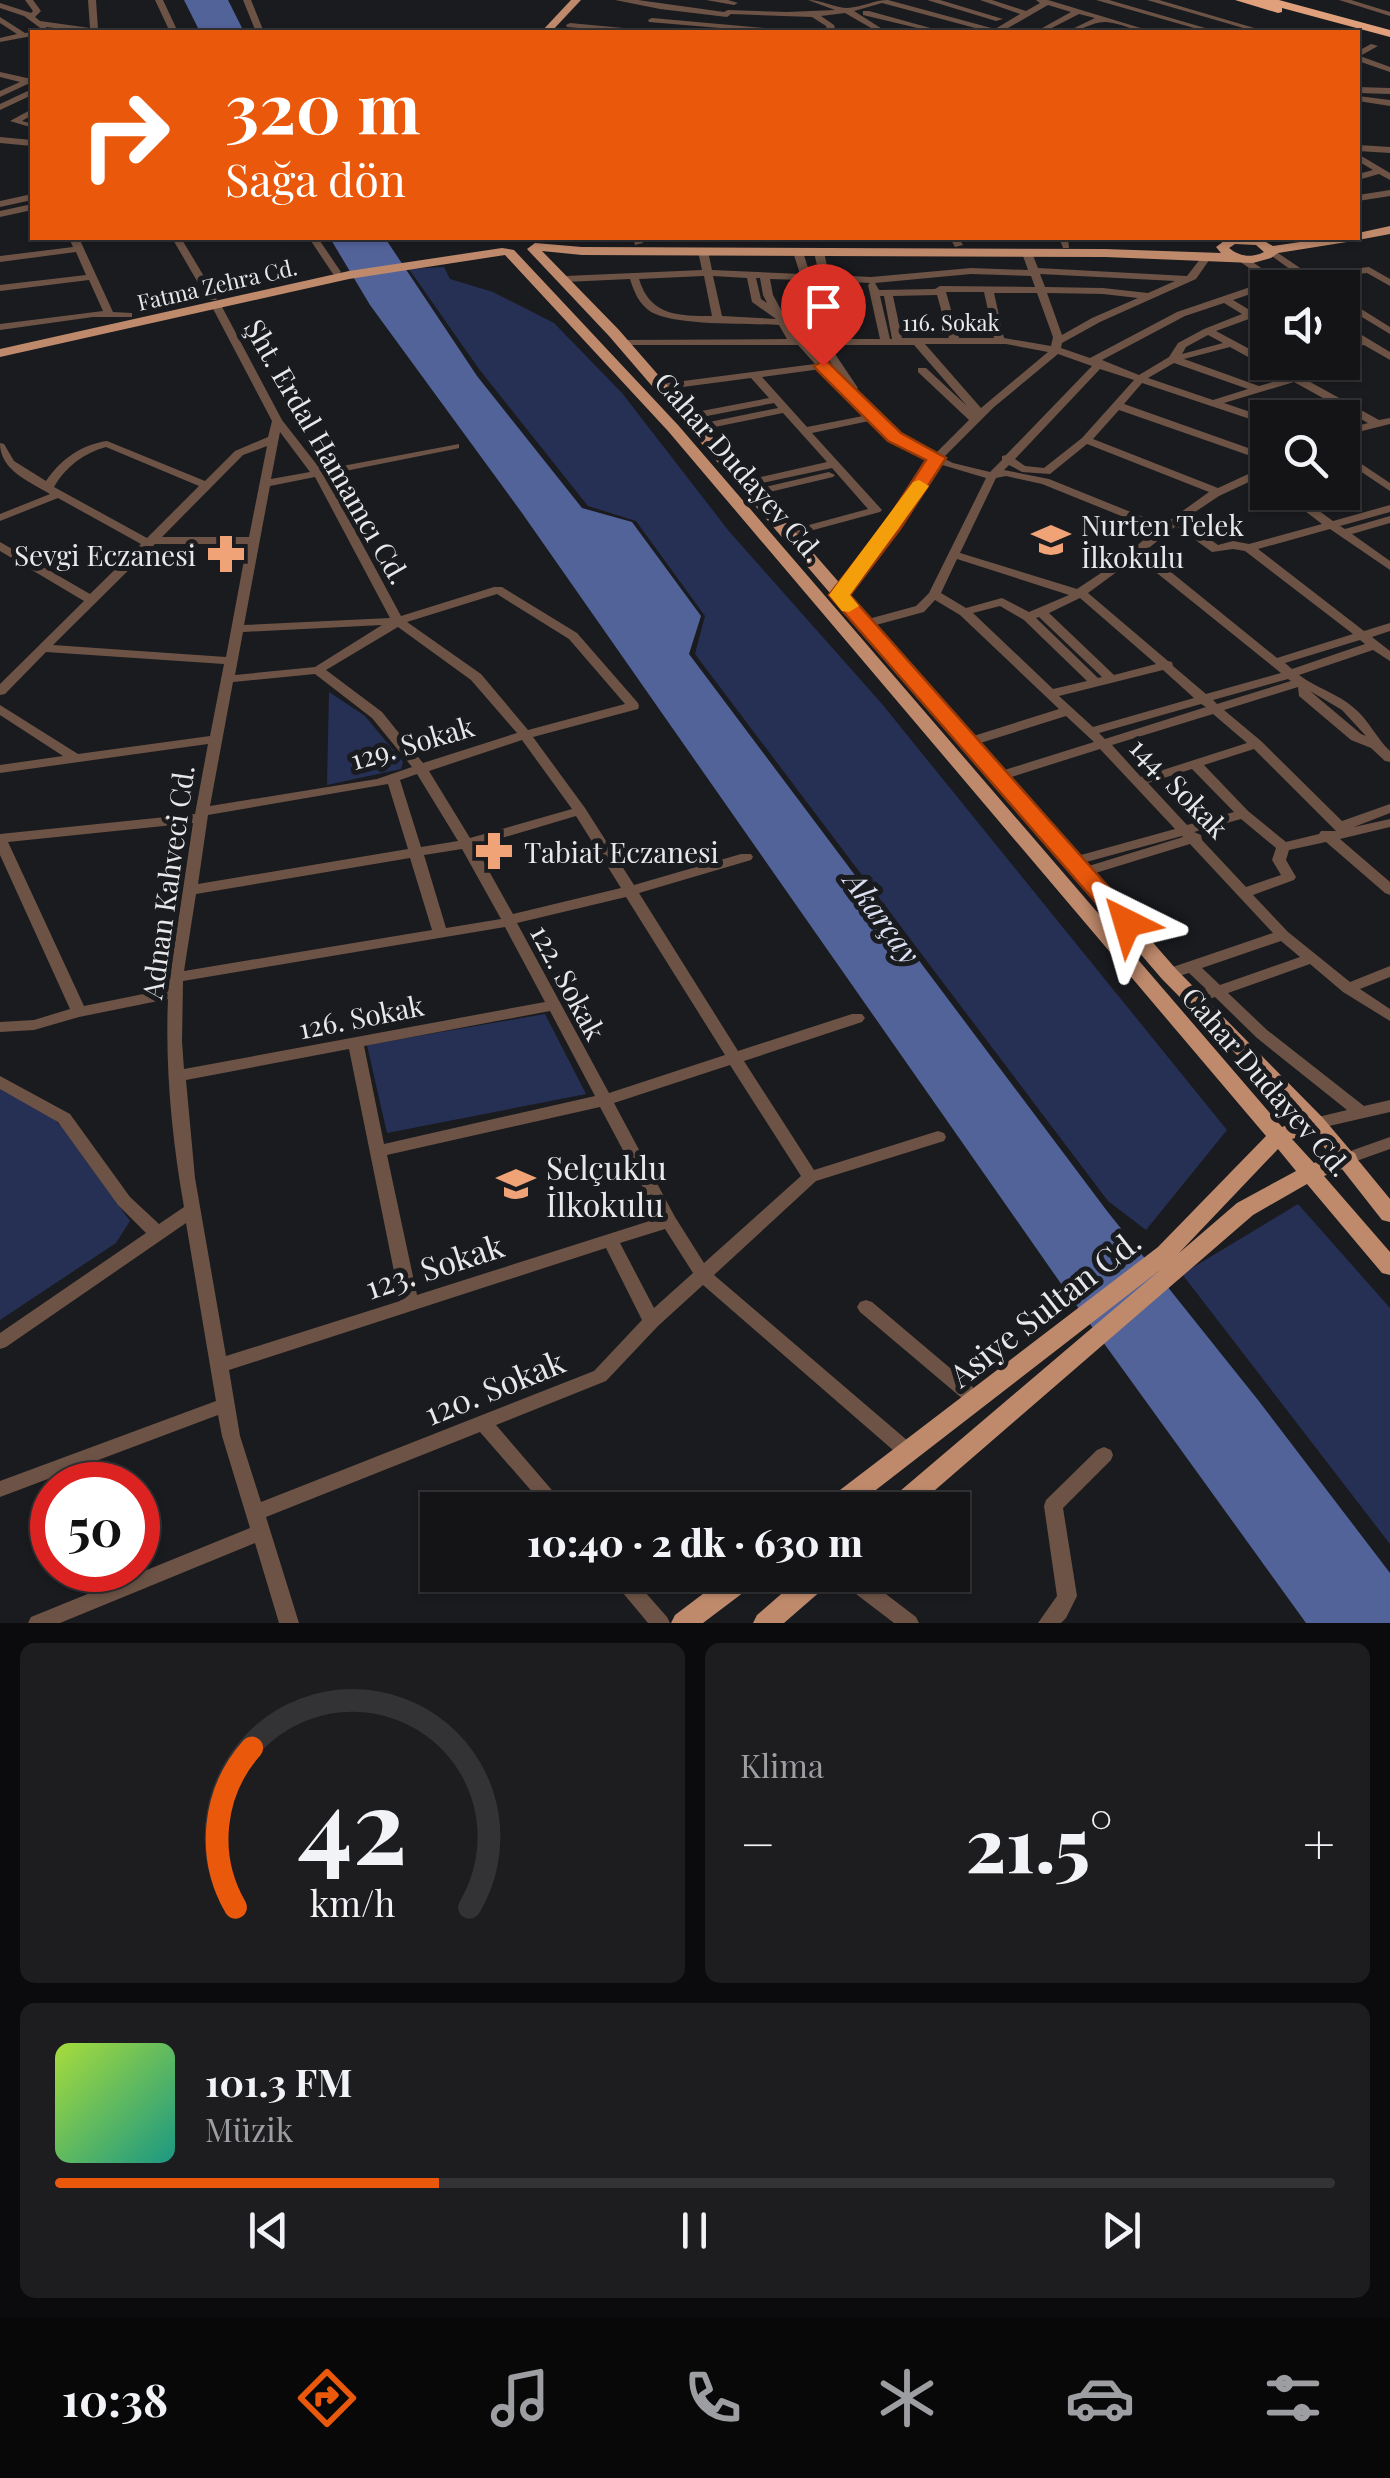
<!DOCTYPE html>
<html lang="tr">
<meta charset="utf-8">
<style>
:root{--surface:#141417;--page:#1d1d20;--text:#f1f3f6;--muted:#9d9ea1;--line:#333336;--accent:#ea580c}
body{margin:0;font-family:"Playfair Display",serif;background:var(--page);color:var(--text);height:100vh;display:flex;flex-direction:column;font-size:38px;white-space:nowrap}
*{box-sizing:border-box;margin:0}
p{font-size:32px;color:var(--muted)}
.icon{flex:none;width:55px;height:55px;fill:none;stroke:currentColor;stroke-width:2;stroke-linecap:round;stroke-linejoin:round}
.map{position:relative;height:1623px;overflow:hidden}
.side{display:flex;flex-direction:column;gap:20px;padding:20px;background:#0b0b0d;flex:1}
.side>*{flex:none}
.guide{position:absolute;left:30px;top:30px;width:1330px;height:210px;border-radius:0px;box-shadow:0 2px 8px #0004,0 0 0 2px var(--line);background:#ea580c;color:#fff;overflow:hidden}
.buttons{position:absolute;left:1250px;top:270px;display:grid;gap:20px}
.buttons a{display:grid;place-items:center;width:110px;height:110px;border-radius:0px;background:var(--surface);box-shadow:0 2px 8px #0004,0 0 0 2px var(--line);font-size:50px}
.speed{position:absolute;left:30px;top:1462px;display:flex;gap:20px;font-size:50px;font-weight:700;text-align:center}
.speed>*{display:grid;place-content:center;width:130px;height:130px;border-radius:50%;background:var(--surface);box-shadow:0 2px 8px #0004,0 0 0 2px var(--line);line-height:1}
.speed .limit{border:15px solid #d22;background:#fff;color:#111}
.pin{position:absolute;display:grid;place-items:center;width:85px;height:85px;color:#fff;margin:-102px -42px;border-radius:50% 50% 50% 0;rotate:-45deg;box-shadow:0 0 10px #0007}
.pin .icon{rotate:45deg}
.me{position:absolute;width:110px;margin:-55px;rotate:320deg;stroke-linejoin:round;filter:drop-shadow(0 0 8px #0008)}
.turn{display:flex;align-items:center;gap:35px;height:210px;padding:0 30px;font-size:45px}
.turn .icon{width:130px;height:130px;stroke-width:2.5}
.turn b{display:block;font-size:70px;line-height:85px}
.big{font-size:75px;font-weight:800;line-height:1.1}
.side .tile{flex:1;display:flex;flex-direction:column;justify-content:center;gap:15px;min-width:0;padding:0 35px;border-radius:15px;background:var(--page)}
.side .dial{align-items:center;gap:0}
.dial svg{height:260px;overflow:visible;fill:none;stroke:var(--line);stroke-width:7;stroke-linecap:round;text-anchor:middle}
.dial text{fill:var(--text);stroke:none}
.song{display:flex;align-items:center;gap:30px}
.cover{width:120px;height:120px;border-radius:15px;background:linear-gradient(135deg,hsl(80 70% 55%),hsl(170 70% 35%))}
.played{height:10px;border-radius:5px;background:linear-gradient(90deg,var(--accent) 30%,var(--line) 30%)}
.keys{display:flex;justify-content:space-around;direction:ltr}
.heat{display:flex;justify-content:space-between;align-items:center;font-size:55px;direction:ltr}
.side .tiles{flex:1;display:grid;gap:20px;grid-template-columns:1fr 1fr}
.tile:last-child{grid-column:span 2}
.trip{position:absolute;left:420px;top:1492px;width:550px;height:100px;border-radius:0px;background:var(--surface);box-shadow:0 2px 8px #0004,0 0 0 2px var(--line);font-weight:800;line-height:100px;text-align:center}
.dock{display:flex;height:160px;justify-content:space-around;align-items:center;background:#080809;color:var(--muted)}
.dock .icon{width:70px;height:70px}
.dock .current{color:var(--accent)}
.dock b{font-size:45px;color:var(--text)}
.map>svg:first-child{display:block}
</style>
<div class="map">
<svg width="1390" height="1623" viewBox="0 0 1390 1623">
<rect width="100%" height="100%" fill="#1a1b1f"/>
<!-- green -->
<path fill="#263055" d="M444 267 450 279 493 292 554 323 622 393 728 530 882 704 1227 1130 1146 1230 1108 1201 695 654 705 616 636 521 588 506 479 369 409 269Z
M329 692 365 716 403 762 401 769 327 785Z
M545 1014 586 1094 387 1133 367 1045Z
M0 1088 39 1104 62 1127 130 1221 116 1243 0 1320Z
M1298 1204 1390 1308V1544L1182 1274Z"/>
<!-- water -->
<path fill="#52639a" d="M184 0H228L244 32H200Z
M330 238H385L477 376 582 508 632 522 701 616 689 654 1107 1211 1258 1400 1390 1573V1623H1306L1064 1288 522 513 370 305Z"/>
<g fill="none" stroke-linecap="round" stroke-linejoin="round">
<!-- minor -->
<path fill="#6c5345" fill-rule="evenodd" d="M25 0H33L41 11 35 17 40 21 90 28 88 0H96L98 29 103 32H86L46 27V30H43L24 16 0 8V3L31 13 33 11Z
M155 0H163L178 32H170Z
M243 0H251L264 32H256Z
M615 0H638L724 12 728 10 787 12 835 10 808 0C822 0 835 8 848 8 863 7 874 0 888 0L995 29 1020 14 980 0H992L1026 11 1040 3 1036 0H1048L1154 32C1137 33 1122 23 1106 22 1093 21 1080 32 1066 32L1095 18 1079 14 1044 32H1035L1071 12 1048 5 1001 32H990L882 3 854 11 887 32H878L845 13 821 16 834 25 836 32H828L826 26 812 17 731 14 727 17 660 9Z
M706 0H728L738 3 734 5Z
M927 0H940L1003 19 996 21Z
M1096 0H1109L1219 32H1208Z
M1147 0H1159L1268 32H1257Z
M1339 0H1351L1390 12V16Z
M863 11H869L945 32H934L863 15Z
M0 17 25 33 35 32H32V36L0 42V38L17 34 0 23Z
M652 18 787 30 791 32H766L649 22 648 20Z
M570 23 645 30 649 32H625L567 27 566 25Z
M1371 44 1378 46 1360 56 1390 67V72L1358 61V51Z
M0 72 27 78 32 77V82L0 97V91L20 82 0 77Z
M1358 87 1390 88V94L1358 93Z
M32 89V95L0 110V104Z
M1358 96 1390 100V106L1358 101Z
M32 109V115L22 121 30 123V127L10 121Z
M0 137 32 140V146L0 143Z
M1358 145 1390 147V153L1358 151Z
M1358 154 1390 173V180L1379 174 1358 180V174L1373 170 1358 161Z
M1390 190V196L1358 201V195Z
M32 194V200L0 207V201Z
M32 204V210L0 217V211Z
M69 238H79L113 312 132 313V317H93L0 330V324L103 311 89 280 0 291V285L86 275 76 252 0 262V256L73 247Z
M172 238H181L217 298 216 300H208Z
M309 238H318L341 272 339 274H333Z
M633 238H641L643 243 635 245Z
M950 238H959L963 245 955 247Z
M1059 238H1068L1069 248H1063Z
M703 248 708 251 712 270 800 274 793 252 798 249 803 252 810 274 819 275 814 252 819 249 824 252 829 275 871 277 971 268 1028 270 1022 253 1027 250 1032 253 1038 268 1187 276 1204 254H1210L1212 256 1196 279 1100 322 1062 343 1061 348 1090 358 1177 312 1268 281 1239 261V257H1245L1282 282V286L1268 288 1233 300 1268 321V329L1249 319 1216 331 1268 359V362H1273L1295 374 1302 370 1306 362H1316L1310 374 1303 378 1379 420 1390 418V424L1342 436V430L1368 423 1294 382 1224 403 1268 418V425L1142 383 1124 404 1268 455V462L1119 410 1093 439 1218 488 1268 465V473L1219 496 1183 520 1218 545 1233 541 1249 544 1322 524 1280 492H1293L1333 521 1390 505V512L1340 526 1345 529 1390 516V523L1352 534 1390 561V570L1330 529 1258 549 1364 631 1390 623V631L1372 637 1390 651V661L1373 650 1299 675C1316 688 1337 693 1354 708 1369 720 1376 738 1390 751V762L1385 761 1371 748 1351 740 1299 696 1298 687 1224 710 1261 741 1342 821 1390 804V813L1354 827 1390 819V827L1340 839 1390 882V895L1385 893 1326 842 1289 850 1286 860 1296 877 1294 880 1253 895 1288 932 1350 982 1390 966V977L1360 989 1390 1009V1021L1343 992 1310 964 1228 993 1267 1030 1364 1106 1390 1100V1112L1316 1129 1310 1127 1308 1123 1310 1119 1347 1110 1257 1038 1215 997 1194 1004 1189 1003 1186 999 1189 995 1206 989 1189 973 1169 979 1164 978 1162 974 1164 970 1273 933 1190 844 1089 875H1079L1077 872 1079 869 1183 837 1182 836 1075 865 1070 864 1068 861 1070 858 1175 829 1100 749 1005 779H995L993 776 995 773 1094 742 1066 716 974 745H964L962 742 964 739 1059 709 960 615 935 600 924 612 865 628 859 624 861 621 916 606 929 593 986 478 939 464 898 527 844 598H836L834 595 889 523 930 460 890 439 869 421 812 433 882 510 880 512 791 536H783V532L868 509 832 468 743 487 739 486V482L827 462 783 413 695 431 690 428 695 425 778 408 774 403 686 420 681 417 686 414 769 398 751 378 660 390 655 387 660 384 815 364 798 345H618V341L622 340 787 339 779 325C748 323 676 326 651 312 639 304 634 292 630 279L565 282 560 279 565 276 702 270 698 251ZM971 274 1031 276 1035 287 940 286 935 289 879 290 875 283ZM1040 274 1175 281 1148 293 1103 288 1045 287ZM704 276 712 316C679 316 650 316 639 279ZM713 276 747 278 752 302 776 319 722 316ZM756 278H760L763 295 767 303 761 299ZM770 279 802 280 808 300 827 315 832 339H797L773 295ZM812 280 820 281 825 303 817 297ZM830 281 870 283 868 285 880 339H842ZM946 292H984L994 338H959ZM994 293H1037L1053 337 1051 346 1004 338ZM1047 293 1103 294 1138 298 1092 318 1062 335ZM937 295 949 338H902L893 296ZM880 296H884L892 339H890ZM1224 303 1242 314 1204 329 1178 343 1169 357 1139 375 1102 360 1185 316ZM1208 335 1223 343 1182 354 1186 347ZM925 344H1006L1048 352 981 408ZM810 345H819L844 382ZM829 345H914L967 406 926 368H918V372L969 420 935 454 898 435 879 419V415L873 414 852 391 858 388ZM1230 347 1286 378 1259 386 1184 359ZM1058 354 1092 366 1006 455 1002 456V460L990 472 953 463 943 458 994 407ZM1174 363 1248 389 1213 400 1148 378ZM821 369 863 416 807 427 762 377ZM1100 369 1134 380 1082 438 1044 468 1025 466 1015 459ZM1087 444 1209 492 1163 525 1049 479 1004 470 1009 465 1022 472 1050 474ZM1006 476 1042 484 1156 530 1113 565 1077 589 960 553 996 478ZM1176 526 1212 552 1233 549 1245 551 1353 634 1277 658 1145 551ZM1137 557 1281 673 1206 694 1173 666 1172 662 1168 661 1088 593ZM957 559 1069 595 1029 612 1002 598 966 608 941 593ZM1080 598 1156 664 1114 675 1049 613ZM1000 606 1024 620 1087 681 1053 689 973 613ZM1039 617 1102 677 1098 678 1036 618ZM1360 640 1365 644 1292 669 1285 663ZM1163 670 1194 698 1093 727 1059 696ZM1288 679 1291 681 1217 704 1213 700ZM1310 691 1342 710 1366 736 1361 734ZM1201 704 1206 707 1105 739 1099 733ZM1213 714 1247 743 1141 777 1112 745ZM1254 749 1336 831H1321L1319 834 1286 842 1248 811 1204 765ZM1192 769 1234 812 1187 825 1148 783ZM1241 819 1276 848 1272 860 1281 875 1246 887 1202 840 1201 835 1194 832ZM1281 941 1300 957 1220 985 1202 968Z
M1272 249 1309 274 1369 267 1390 279V286L1367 273 1316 279 1328 288H1316L1269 254 1267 252Z
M1342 297 1390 327V334L1342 305Z
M216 302 221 305 282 420 321 470 459 444V448L455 449 325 475 401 616 494 587H502L577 633 638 703 639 706 638 709 533 737 585 808 634 885 741 854H751L753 857 751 860 639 893 738 1051 852 1014H862L865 1018 862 1022 744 1061 814 1170 938 1131 944 1133 946 1137 944 1141 816 1181 714 1275 915 1447 917 1452 915 1457 908 1460 901 1457 703 1285 658 1326 606 1381 496 1425 569 1510H548L480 1432 266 1517 299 1623H279L255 1543 60 1623H28L31 1617 250 1528 222 1436 218 1415 0 1497V1481L216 1401 186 1223 6 1347 0 1349V1333L146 1233 118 1205 58 1122 0 1089V1076L70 1114 130 1197 159 1224 184 1207C172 1139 165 1068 168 999L79 1017 34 1030 0 1032V1022L34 1020 70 1009 0 855V834L195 814 208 744 0 773V765L63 756 0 715V705L78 754 210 736 224 664 46 652 5 694 0 695V684L84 601 0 551V542L90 594 141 544 58 498 0 521V514L50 494C28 481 0 470 0 443L4 444 14 461 46 481C61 459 81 445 107 441L205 481 235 451 268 437 272 421 211 305ZM280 432 310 472 271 479ZM267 446 249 537H162L243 455ZM106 447 199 486 147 538 54 487C65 467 84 453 106 447ZM315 477 390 618 244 625 270 486ZM155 544H247L226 657 53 645ZM497 594 569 639 625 704 528 730 481 674 407 622ZM382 625 315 667 235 675 243 632ZM398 627 471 680 517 733 423 763 382 712 326 670ZM315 674 372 718 412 767 377 779 210 806 233 682ZM522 740 572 809 470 838 429 771ZM417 774 458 841 421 847 400 780ZM388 784 408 849 198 884 208 815ZM576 816 621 888 513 914 475 846ZM193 823 168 989 84 1006 8 842ZM462 849 501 919 446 928 424 855ZM410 858 432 930 184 971 196 894ZM626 897 725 1055 609 1093 517 923ZM505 927 545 1002 184 1069 182 1042 183 981ZM550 1011 595 1096 384 1144 364 1046ZM349 1049 400 1301 226 1356 195 1178 186 1080ZM730 1065 801 1176 704 1263 675 1217 614 1103ZM600 1107 659 1218 417 1295 387 1155ZM665 1229 693 1273 654 1308 620 1243ZM606 1248 642 1320 594 1371 261 1502 240 1436 229 1370Z
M1342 323 1390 352V360L1364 345 1342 350V344L1357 340 1342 331Z
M1342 451 1390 483V491L1342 459Z
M829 472 835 475 833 477 752 496 746 493 748 491Z
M1390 1137V1149L1348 1164 1342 1162 1340 1158 1342 1154Z
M866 1300 872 1302 982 1395 985 1400 982 1405 976 1407 970 1405 860 1312 857 1307 860 1302Z
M1104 1447 1111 1450 1113 1455 1111 1460 1063 1508 1077 1596 1066 1618 1061 1623H1038L1057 1596 1044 1506 1046 1500 1097 1450Z
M698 1501 705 1503 708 1510H689L691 1503Z
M608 1575H630L667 1617 670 1623H648Z
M836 1575H861L916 1617 919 1623H894L839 1581Z"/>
<!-- major -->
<path fill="#bf8a6c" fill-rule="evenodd" d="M571 0H581L551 32H541Z
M1390 226V234L1358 240 1353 238H1358V233Z
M492 238H505L499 242Z
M1228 238H1259L1273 246 1327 238H1353L1347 242 1278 253 1271 258 1253 263 1105 257 582 255 542 251 619 330 1176 969 1323 1118 1351 1151 1355 1153 1358 1160 1390 1199V1222L1382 1220 1342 1169 1324 1176 1390 1252V1275L1382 1273 1307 1184 1253 1215 912 1510H883L886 1503 1160 1270 850 1510H820L823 1503 1158 1247 1266 1136 668 431 505 255 349 279 0 357V349L349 271 502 248 514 250 678 425 1282 1127 1301 1120 1162 979 609 336 527 249 535 243 582 247 1105 249 1221 253 1216 247ZM1235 244 1256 245 1264 252C1252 258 1240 257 1229 248ZM1312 1132 1331 1156 1314 1163 1292 1139ZM1278 1149 1296 1171 1237 1203 1179 1253Z
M728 1575H759L756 1583 703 1623H671L675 1615Z
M803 1575H833L830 1583 784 1623H753L757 1615Z"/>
<!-- highway -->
<path fill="#e0a07c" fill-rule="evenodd" d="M1235 0H1279L1390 30V37L1282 8V12L1278 13Z"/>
</g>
<!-- route -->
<path fill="#ea580c" stroke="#983908" stroke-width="2.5" d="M823 361 829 363 901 433 946 458 900 529 850 595 1135 917 1139 923 1135 928H1118L829 595 886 522 926 460 888 441 817 370 814 366Z"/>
<!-- slow -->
<path fill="#f59e0b" d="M919 480 929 486 850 595 859 606 849 612 842 611 829 595 913 482Z"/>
<!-- icons -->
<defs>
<g id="school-bare" transform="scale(3)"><path d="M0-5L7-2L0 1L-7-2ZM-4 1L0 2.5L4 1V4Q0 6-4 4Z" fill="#efa377" stroke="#1a1b1f" stroke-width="2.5" paint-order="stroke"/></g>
<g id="pharmacy-bare" transform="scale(3)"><path d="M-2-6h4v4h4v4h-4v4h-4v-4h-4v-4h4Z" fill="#efa377" stroke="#1a1b1f" stroke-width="2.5" paint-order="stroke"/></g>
</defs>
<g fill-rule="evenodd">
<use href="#school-bare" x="1051" y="540"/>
<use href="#pharmacy-bare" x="226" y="554"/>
<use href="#pharmacy-bare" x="494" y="851"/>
<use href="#school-bare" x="516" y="1184"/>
</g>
<g text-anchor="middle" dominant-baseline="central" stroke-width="10" stroke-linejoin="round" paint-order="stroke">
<!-- far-street labels -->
<g font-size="22" fill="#e7e8ea" stroke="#1a1b1f">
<text transform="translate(217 284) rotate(-13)">Fatma Zehra Cd.</text>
<text x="951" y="322">116. Sokak</text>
</g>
<!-- street labels -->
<g font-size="28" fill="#e7e8ea" stroke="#1a1b1f">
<text transform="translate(328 451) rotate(60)">Şht. Erdal Hamamcı Cd.</text>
<text transform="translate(740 466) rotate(49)">Cahar Dudayev Cd.</text>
<text transform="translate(412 742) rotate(-16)">129. Sokak</text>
<text transform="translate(1180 787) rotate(46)">144. Sokak</text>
<text transform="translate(167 882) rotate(-82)">Adnan Kahveci Cd.</text>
<text transform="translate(569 982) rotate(62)">122. Sokak</text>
<text transform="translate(361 1016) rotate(-11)">126. Sokak</text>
<text transform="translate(1267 1081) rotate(49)">Cahar Dudayev Cd.</text>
</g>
<!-- poi labels -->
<g font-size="28" fill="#e7e8ea" stroke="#1a1b1f" text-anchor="start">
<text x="1081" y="524">Nurten Telek<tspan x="1081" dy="32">İlkokulu</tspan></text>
<text x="196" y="554" text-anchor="end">Sevgi Eczanesi</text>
<text x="524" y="851">Tabiat Eczanesi</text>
</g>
<!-- water labels -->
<g font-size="30" font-style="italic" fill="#dbe1f2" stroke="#1a1b1f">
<text transform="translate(883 917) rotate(54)">Akarçay</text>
</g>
<!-- near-poi labels -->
<g font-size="32" fill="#e7e8ea" stroke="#1a1b1f" text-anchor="start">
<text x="546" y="1166">Selçuklu<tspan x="546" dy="37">İlkokulu</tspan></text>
</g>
<!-- near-street labels -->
<g font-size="32" fill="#e7e8ea" stroke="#1a1b1f">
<text transform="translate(434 1265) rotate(-18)">123. Sokak</text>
<text transform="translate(1044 1307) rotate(-38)">Asiye Sultan Cd.</text>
<text transform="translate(494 1386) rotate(-22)">120. Sokak</text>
</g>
</g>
</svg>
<div class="buttons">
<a><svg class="icon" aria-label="sound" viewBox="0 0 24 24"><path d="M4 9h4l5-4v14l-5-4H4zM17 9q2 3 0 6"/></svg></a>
<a><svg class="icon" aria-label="search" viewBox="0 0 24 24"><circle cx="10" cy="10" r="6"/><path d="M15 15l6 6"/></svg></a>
</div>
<div class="speed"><div class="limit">50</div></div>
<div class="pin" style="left:823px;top:366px;background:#d93025"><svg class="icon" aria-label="arrive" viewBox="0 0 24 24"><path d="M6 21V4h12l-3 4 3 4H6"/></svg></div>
<svg class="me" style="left:1127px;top:923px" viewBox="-20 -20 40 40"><path d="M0-17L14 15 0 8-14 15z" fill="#ea580c" stroke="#fff" stroke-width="4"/></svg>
<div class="trip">10:40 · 2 dk · 630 m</div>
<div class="guide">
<div class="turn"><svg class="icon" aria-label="right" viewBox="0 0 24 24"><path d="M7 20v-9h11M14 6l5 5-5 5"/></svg><div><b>320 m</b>Sağa dön</div></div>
</div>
</div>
<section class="side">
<div class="tiles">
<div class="tile dial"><svg viewBox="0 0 100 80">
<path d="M14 69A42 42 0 1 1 86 69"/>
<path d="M14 69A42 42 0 0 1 19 20" stroke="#ea580c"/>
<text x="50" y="56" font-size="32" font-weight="700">42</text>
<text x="50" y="72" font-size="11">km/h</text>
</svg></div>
<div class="tile"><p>Klima</p>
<div class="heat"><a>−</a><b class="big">21.5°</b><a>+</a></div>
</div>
<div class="tile">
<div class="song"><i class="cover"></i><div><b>101.3 FM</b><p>Müzik</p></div></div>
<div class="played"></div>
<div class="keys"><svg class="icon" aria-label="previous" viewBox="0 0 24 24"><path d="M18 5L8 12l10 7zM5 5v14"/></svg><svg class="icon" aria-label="pause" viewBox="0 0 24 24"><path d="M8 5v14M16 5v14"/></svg><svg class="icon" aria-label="next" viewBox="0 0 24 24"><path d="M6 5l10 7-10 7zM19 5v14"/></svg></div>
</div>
</div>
</section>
<nav class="dock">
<b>10:38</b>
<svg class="icon current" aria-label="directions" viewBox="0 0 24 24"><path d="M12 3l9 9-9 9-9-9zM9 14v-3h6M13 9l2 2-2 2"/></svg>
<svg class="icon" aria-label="music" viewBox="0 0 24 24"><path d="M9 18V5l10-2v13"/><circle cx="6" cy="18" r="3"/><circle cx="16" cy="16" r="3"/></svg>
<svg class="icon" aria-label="phone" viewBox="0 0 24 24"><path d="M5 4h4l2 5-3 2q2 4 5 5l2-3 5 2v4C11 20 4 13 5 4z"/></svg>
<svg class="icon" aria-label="climate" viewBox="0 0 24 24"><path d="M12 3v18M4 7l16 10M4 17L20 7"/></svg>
<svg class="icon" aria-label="car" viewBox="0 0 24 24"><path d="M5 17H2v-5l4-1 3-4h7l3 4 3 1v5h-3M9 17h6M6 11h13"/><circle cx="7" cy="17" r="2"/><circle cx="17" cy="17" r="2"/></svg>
<svg class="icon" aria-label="filters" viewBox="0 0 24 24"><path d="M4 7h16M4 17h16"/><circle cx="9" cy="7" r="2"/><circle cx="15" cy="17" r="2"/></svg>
</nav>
